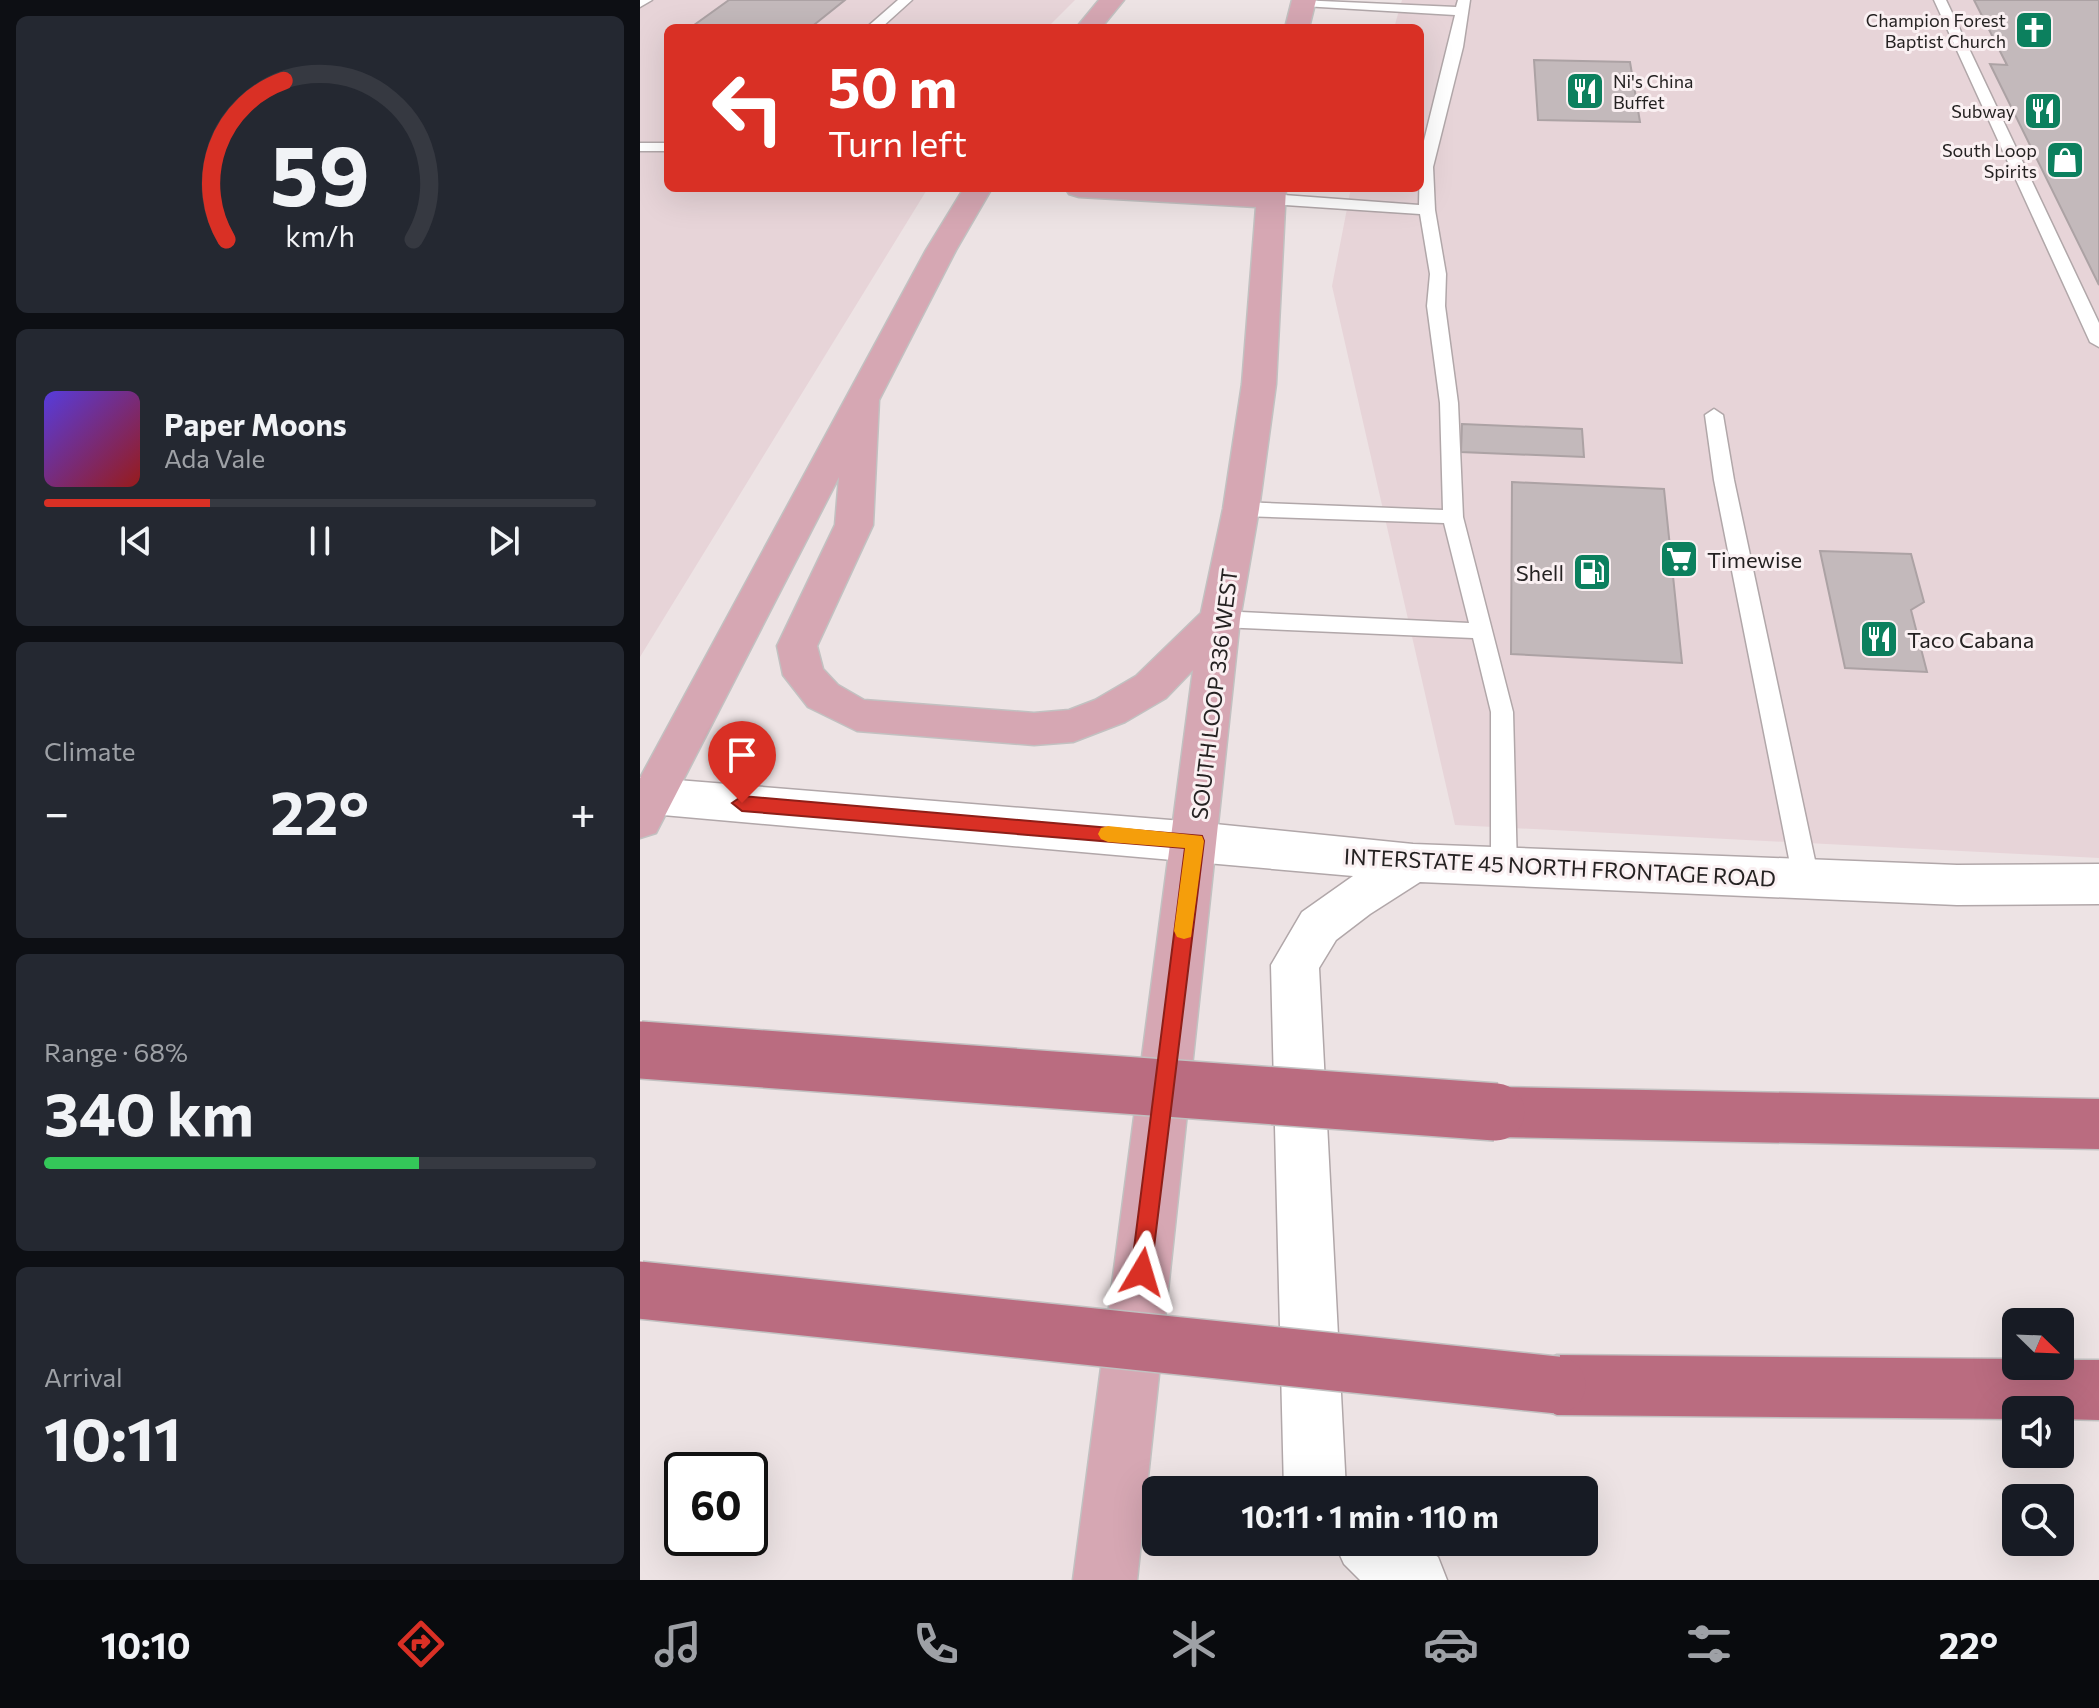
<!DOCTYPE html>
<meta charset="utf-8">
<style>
:root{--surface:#171b24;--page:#242831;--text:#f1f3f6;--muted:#9ea1a6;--line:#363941;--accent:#d93025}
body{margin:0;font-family:Commissioner,sans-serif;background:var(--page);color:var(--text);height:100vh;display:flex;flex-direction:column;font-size:30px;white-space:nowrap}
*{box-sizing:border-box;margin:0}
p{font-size:26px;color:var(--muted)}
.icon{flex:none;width:44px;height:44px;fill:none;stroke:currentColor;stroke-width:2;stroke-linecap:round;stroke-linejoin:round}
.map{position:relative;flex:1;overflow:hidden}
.sheet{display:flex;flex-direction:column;gap:16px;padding:16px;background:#0d0f14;width:640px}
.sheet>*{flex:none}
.guide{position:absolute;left:24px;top:24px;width:760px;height:168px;border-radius:12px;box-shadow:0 8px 32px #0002;background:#d93025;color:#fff;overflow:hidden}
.needle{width:52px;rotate:113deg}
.buttons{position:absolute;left:1362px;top:1308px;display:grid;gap:16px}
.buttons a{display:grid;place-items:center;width:72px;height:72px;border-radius:12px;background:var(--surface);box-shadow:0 8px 32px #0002;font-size:40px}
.speed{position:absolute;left:24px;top:1452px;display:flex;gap:16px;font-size:40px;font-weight:700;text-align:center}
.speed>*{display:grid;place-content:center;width:104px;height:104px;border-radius:50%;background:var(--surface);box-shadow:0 8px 32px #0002;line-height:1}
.speed .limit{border:4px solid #111;border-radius:12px;background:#fff;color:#111}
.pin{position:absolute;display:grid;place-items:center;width:68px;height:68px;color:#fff;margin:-82px -34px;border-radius:50% 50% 50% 0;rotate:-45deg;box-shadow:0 0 8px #0007}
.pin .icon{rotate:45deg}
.me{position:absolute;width:88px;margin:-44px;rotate:7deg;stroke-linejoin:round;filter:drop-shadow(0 0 6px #0008)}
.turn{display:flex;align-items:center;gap:28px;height:168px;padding:0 32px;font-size:36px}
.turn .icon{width:104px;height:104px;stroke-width:2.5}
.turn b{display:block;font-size:56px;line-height:68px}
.big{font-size:60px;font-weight:700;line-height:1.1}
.sheet .card{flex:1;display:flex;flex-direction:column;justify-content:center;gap:12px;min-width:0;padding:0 28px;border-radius:12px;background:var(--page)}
.sheet .dial{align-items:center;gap:0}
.dial svg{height:208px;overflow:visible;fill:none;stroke:var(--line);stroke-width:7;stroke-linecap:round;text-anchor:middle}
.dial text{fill:var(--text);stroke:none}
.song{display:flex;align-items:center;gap:24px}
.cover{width:96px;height:96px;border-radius:12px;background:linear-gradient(135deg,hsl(250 70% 55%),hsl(0 70% 35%))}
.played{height:8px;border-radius:4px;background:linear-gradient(90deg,var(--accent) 30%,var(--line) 30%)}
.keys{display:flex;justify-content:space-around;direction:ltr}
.heat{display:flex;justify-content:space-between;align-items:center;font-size:44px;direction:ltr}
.charge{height:12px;border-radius:6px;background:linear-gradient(90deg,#34c759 68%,var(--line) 0)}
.trip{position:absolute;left:502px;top:1476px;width:456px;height:80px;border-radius:12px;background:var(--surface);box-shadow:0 8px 32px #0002;font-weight:700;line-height:80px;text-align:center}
.menu{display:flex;height:128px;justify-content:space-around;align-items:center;background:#090b0e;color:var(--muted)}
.menu .icon{width:56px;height:56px}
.menu .on{color:var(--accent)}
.menu b{font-size:36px;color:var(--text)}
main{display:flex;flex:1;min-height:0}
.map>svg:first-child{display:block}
</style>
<main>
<section class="sheet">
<div class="card dial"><svg viewBox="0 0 100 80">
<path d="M14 69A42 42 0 1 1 86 69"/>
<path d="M14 69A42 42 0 0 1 36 8" stroke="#d93025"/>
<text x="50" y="56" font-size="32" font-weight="700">59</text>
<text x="50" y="72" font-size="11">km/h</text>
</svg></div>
<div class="card">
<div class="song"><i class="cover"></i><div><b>Paper Moons</b><p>Ada Vale</p></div></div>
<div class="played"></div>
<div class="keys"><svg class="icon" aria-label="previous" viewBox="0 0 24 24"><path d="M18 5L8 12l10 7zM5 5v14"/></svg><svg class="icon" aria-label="pause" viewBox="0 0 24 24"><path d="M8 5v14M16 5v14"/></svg><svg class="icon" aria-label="next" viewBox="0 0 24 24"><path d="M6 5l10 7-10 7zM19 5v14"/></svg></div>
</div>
<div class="card"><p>Climate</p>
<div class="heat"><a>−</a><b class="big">22°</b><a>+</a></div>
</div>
<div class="card"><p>Range · 68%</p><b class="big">340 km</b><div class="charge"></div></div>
<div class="card"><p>Arrival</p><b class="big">10:11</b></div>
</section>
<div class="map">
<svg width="1459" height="1580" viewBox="0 0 1459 1580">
<rect width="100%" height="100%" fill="#ede3e4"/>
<!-- built -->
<path fill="#e7d4d8" d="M0 0H435L407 28H28V188H288L0 657Z
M762 0H1459V858L815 825 692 286 711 188H780V28H754Z"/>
<!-- building -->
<path fill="#c3b9bb" stroke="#aca2a4" stroke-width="2" d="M89 0H205L170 28H50Z
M1334 0H1459V285L1350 64 1367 65Z
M894 60 990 62 1000 122 898 120Z
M822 424 942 429 944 457 821 452Z
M872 482 1024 489 1042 663 871 654Z
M1180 551 1271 554 1284 602 1271 610 1287 672 1205 668Z"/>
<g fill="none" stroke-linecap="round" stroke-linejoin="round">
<!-- lane casing -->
<g stroke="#b1a7a9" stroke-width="3">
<path id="lane" d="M0 0H12L0 7Z
M258 0H272L241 28H226Z
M658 0 816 7 818 0H830L823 47 793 167 795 210 806 274 805 306 818 403 823 517 873 712 877 868 873 875 864 878 855 875 851 868V712L833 638 580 627 572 624 569 619 572 614 580 611 829 623 804 523 601 516 591 509 601 502 803 510 800 403 787 306 790 274 780 214 630 204 622 199 630 194 779 205 780 157 815 15 663 6 658 5Z
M1294 0H1306L1459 323V347L1450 342Z
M0 143H28V151H0Z
M1074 409 1083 415 1094 480 1179 879 1175 887 1166 890 1157 887 1153 879 1074 480 1065 415Z"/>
</g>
<!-- secondary casing -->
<g stroke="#b1a7a9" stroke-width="3">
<path id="secondary" d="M0 777 555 822 773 844 1317 865 1459 864V904L1317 905 780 882 730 914 696 940 679 968 706 1490H644L631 965 662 912 713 876 0 813Z
M694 1542H774L798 1557 807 1580H720L704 1564Z"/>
</g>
<!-- primary casing -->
<g stroke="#c2c1c1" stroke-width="3">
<path id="primary" d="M459 0H484L461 28H436Z
M652 0H676L669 28H645Z
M324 188H352L316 250 239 400 233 525 177 646 183 669 198 685 224 700 394 713 429 710 455 700 496 676 561 613 583 509 602 384 616 207 439 197 429 194 425 188H646L636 384 619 509 600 619 497 1580H433L553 670 526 698 485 722 433 742 394 745 217 731 168 707 143 675 137 646 195 525 199 477 16 833 0 838V778L286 250Z"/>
</g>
<!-- highway casing -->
<g stroke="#c2c1c1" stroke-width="3">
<path id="highway" d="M856 1087 1459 1099V1149L856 1137 837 1130 830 1112 837 1094Z
M917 1355 1376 1359V1366H1420V1360H1459V1420L1420 1419V1410H1376V1419L917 1415 896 1406 887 1385 896 1364Z"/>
</g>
<!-- lane -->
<use href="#lane" fill="#fff" fill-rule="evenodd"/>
<!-- secondary -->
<use href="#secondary" fill="#fff" fill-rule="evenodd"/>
<!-- primary -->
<use href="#primary" fill="#d6a7b3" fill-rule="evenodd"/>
<!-- highway -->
<use href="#highway" fill="#ba6c80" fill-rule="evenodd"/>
<!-- highway-bridge casing -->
<g stroke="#c2c1c1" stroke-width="60" stroke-linecap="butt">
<path id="highway-bridge" d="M0 1050 856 1112
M0 1290 917 1385"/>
</g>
<!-- highway-bridge -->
<use href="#highway-bridge" stroke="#ba6c80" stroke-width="57"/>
</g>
<!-- route -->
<path fill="#d93025" stroke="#8d1f18" stroke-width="2" d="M102 796 562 836 564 841 510 1280 502 1284 494 1280 491 1272 545 848 102 811 92 803Z"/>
<!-- slow -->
<path fill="#f59e0b" d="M468 826 562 836 564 841 551 937 544 939 537 937 534 931 545 848 468 842 461 839 458 834 461 828Z"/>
<!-- icons -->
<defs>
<g id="church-square" transform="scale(2)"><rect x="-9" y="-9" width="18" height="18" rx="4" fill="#0c805e" stroke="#faf0f2"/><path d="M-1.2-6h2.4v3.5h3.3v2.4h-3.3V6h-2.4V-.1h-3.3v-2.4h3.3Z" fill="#fff"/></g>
<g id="restaurant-square" transform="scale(2)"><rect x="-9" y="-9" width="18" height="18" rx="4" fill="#0c805e" stroke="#faf0f2"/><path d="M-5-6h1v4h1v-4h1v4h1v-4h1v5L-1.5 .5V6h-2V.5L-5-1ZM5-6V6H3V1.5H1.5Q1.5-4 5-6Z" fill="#fff"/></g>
<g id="shop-square" transform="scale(2)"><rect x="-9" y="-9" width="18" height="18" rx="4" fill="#0c805e" stroke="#faf0f2"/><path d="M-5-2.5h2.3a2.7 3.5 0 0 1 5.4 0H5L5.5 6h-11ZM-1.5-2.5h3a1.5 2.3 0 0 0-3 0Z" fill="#fff"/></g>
<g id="supermarket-square" transform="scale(2)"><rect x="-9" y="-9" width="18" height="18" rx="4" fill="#0c805e" stroke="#faf0f2"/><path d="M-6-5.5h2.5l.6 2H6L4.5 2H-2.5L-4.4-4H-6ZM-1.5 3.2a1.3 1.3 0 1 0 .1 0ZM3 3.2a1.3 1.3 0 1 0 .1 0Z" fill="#fff"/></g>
<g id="fuel-square" transform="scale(2)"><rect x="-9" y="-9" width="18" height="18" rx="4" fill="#0c805e" stroke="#faf0f2"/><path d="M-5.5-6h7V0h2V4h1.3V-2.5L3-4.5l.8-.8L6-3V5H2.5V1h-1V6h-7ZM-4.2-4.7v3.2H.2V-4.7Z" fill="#fff"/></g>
</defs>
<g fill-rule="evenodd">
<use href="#church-square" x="1394" y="30"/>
<use href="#restaurant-square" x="945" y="91"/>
<use href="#restaurant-square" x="1403" y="111"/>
<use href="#shop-square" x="1425" y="160"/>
<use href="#supermarket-square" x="1039" y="559"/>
<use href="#fuel-square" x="952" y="572"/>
<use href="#restaurant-square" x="1239" y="639"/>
</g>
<g text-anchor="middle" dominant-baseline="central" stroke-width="6" stroke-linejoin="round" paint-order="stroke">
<!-- far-poi labels -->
<g font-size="18" fill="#252222" stroke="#faf0f2" text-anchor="end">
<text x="1366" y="20">Champion Forest<tspan x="1366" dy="21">Baptist Church</tspan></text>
<text x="973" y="81" text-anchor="start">Ni's China<tspan x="973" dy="21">Buffet</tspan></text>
<text x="1375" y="111">Subway</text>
<text x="1397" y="150">South Loop<tspan x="1397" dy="21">Spirits</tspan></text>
</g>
<!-- poi labels -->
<g font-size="22" fill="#252222" stroke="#faf0f2" text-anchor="start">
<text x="1067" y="559">Timewise</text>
<text x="924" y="572" text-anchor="end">Shell</text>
<text x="1267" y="639">Taco Cabana</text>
</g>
<!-- street labels -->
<g font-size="22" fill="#252222" stroke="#faf0f2">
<text transform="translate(574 694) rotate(-83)">SOUTH LOOP 336 WEST</text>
<text transform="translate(920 867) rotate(3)">INTERSTATE 45 NORTH FRONTAGE ROAD</text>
</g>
</g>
</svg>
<div class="buttons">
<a><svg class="needle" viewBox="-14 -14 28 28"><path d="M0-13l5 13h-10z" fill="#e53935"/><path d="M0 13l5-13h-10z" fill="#9ea1a6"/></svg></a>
<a><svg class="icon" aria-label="sound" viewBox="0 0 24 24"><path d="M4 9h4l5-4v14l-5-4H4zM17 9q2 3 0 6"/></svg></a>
<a><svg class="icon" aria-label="search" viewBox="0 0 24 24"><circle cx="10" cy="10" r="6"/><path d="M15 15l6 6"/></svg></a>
</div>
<div class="speed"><div class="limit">60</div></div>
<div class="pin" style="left:102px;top:803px;background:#d93025"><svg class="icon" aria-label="arrive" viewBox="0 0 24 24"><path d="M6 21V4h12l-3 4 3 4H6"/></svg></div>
<svg class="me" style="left:502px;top:1272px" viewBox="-20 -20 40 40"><path d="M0-17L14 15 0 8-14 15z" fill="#d93025" stroke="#fff" stroke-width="4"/></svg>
<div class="trip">10:11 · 1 min · 110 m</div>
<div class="guide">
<div class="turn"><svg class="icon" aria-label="left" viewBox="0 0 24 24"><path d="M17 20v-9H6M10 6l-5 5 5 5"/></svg><div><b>50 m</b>Turn left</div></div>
</div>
</div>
</main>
<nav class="menu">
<b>10:10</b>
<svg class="icon on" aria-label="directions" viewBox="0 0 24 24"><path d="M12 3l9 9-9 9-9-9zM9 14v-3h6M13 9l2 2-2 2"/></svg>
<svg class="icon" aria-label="music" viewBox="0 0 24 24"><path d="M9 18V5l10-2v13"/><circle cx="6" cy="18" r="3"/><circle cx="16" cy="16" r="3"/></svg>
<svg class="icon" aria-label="phone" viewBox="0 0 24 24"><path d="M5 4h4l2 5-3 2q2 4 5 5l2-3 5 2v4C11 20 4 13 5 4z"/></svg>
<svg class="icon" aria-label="climate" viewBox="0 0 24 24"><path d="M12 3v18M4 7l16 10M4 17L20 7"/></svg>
<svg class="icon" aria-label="car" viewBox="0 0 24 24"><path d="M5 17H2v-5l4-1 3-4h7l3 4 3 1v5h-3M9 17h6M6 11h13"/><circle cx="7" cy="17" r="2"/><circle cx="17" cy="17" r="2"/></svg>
<svg class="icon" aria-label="filters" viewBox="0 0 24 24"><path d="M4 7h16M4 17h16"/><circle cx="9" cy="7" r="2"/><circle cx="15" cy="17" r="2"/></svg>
<b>22°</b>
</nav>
